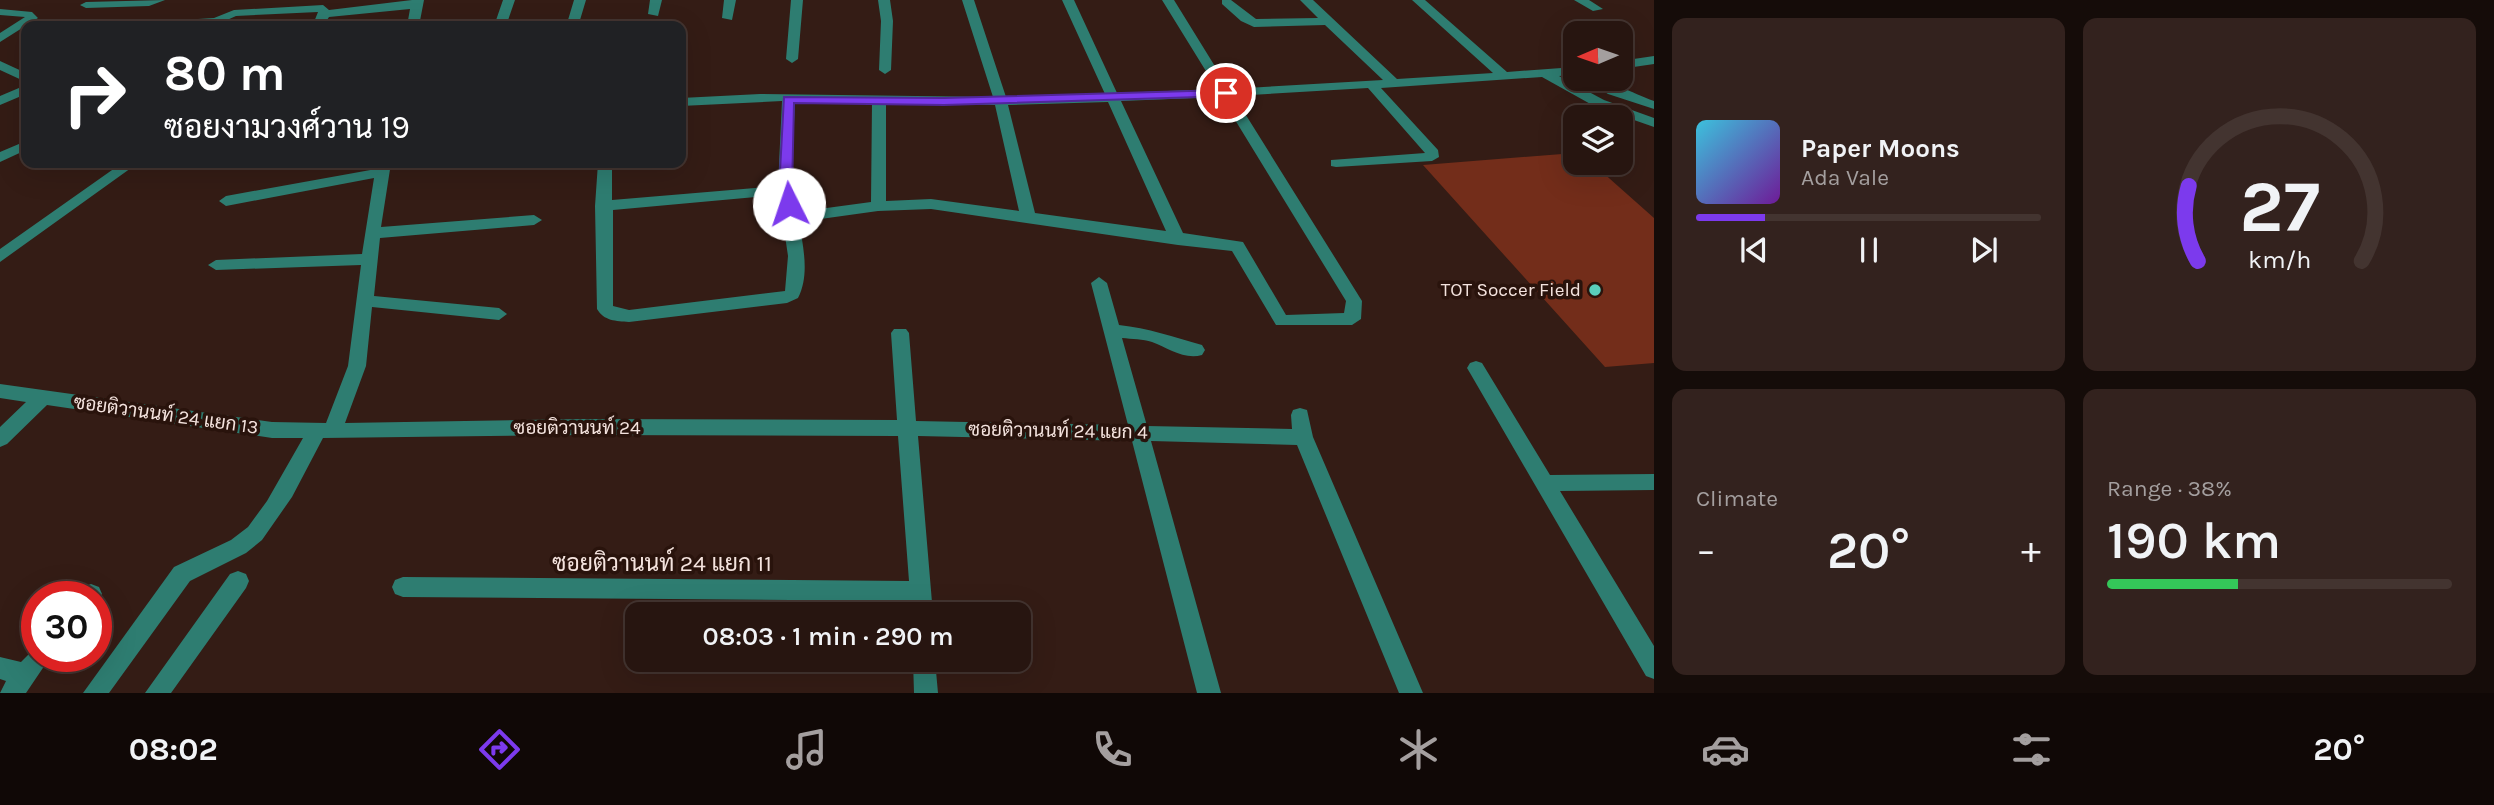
<!DOCTYPE html>
<meta charset="utf-8">
<style>
:root{--surface:#271510;--page:#33221e;--text:#f1f3f6;--muted:#a49f9f;--line:#433430;--accent:#7c3aed}
body{margin:0;font-family:Karla,Sarabun,sans-serif;background:var(--page);color:var(--text);height:100vh;display:flex;flex-direction:column;font-size:26px;white-space:nowrap}
*{box-sizing:border-box;margin:0}
p{font-size:23px;color:var(--muted)}
.icon{flex:none;width:38px;height:38px;fill:none;stroke:currentColor;stroke-width:2;stroke-linecap:round;stroke-linejoin:round}
.map{position:relative;flex:1;overflow:hidden}
.details{display:flex;flex-direction:column;gap:18px;padding:18px;background:#150c09;width:840px}
.details>*{flex:none}
.banner{position:absolute;left:21px;top:21px;width:665px;height:147px;border-radius:14px;box-shadow:0 7px 28px #0002,0 0 0 2px var(--line);background:#202124;color:#fff;overflow:hidden}
.needle{width:46px;rotate:268deg}
.buttons{position:absolute;left:1563px;top:21px;display:grid;gap:14px}
.buttons a{display:grid;place-items:center;width:70px;height:70px;border-radius:14px;background:var(--surface);box-shadow:0 7px 28px #0002,0 0 0 2px var(--line);font-size:35px}
.speed{position:absolute;left:21px;top:581px;display:flex;gap:14px;font-size:35px;font-weight:700;text-align:center}
.speed>*{display:grid;place-content:center;width:91px;height:91px;border-radius:50%;background:var(--surface);box-shadow:0 7px 28px #0002,0 0 0 2px var(--line);line-height:1}
.speed .limit{border:10px solid #d22;background:#fff;color:#111}
.pin{position:absolute;display:grid;place-items:center;width:60px;height:60px;color:#fff;margin:-30px;border:4px solid #fff;border-radius:50%;box-shadow:0 2px 7px #0007}
.me{position:absolute;width:77px;margin:-38px;rotate:356deg;stroke-linejoin:round;filter:drop-shadow(0 0 5px #0008)}
.turn{display:flex;align-items:center;gap:24px;height:147px;padding:0 28px;font-size:32px}
.turn .icon{width:91px;height:91px;stroke-width:2.5}
.turn b{display:block;font-size:49px;line-height:60px}
.big{font-size:52px;font-weight:600;line-height:1.1}
.details .card{flex:1;display:flex;flex-direction:column;justify-content:center;gap:10px;min-width:0;padding:0 24px;border-radius:14px;background:var(--page)}
.details .dial{align-items:center;gap:0}
.dial svg{height:182px;overflow:visible;fill:none;stroke:var(--line);stroke-width:7;stroke-linecap:round;text-anchor:middle}
.dial text{fill:var(--text);stroke:none}
.song{display:flex;align-items:center;gap:21px}
.cover{width:84px;height:84px;border-radius:10px;background:linear-gradient(135deg,hsl(190 70% 55%),hsl(280 70% 35%))}
.played{height:7px;border-radius:4px;background:linear-gradient(90deg,var(--accent) 20%,var(--line) 20%)}
.keys{display:flex;justify-content:space-around;direction:ltr}
.heat{display:flex;justify-content:space-between;align-items:center;font-size:38px;direction:ltr}
.charge{height:10px;border-radius:5px;background:linear-gradient(90deg,#34c759 38%,var(--line) 0)}
.details .tiles{flex:1;display:grid;gap:18px;grid-template-columns:repeat(2,1fr)}
.trip{position:absolute;left:625px;top:602px;width:406px;height:70px;border-radius:14px;background:var(--surface);box-shadow:0 7px 28px #0002,0 0 0 2px var(--line);font-weight:600;line-height:70px;text-align:center}
.tab-bar{display:flex;height:112px;justify-content:space-around;align-items:center;background:#100806;color:var(--muted)}
.tab-bar .icon{width:49px;height:49px}
.tab-bar .selected{color:var(--accent)}
.tab-bar b{font-size:32px;color:var(--text)}
main{display:flex;flex:1;min-height:0}
.map>svg:first-child{display:block}
</style>
<main>
<div class="map">
<svg width="1654" height="693" viewBox="0 0 1654 693">
<rect width="100%" height="100%" fill="#341c15"/>
<!-- green -->
<path fill="#732d1a" d="M1575 153V163H1592L1654 218V363L1605 367 1423 165Z"/>
<g fill="none" stroke-linecap="round" stroke-linejoin="round">
<!-- minor -->
<path fill="#2e7d71" fill-rule="evenodd" d="M165 0 149 6 86 8 80 5 86 2Z
M412 0H424L419 26H407L410 9 329 17 323 26H300L314 22 318 12 236 16 216 25 144 26 150 22 214 18 234 10 323 5 329 10Z
M503 0H515L506 26H494Z
M574 0H586L580 20 574 24 568 20Z
M650 0H662L658 16 648 14Z
M724 0H736L732 20 722 18Z
M791 0H803L798 59 792 63 786 59Z
M878 0H890L893 21 891 70 885 74 879 70 881 21Z
M962 0H974L1006 97 1105 94 1062 0H1074L1117 93 1217 89 1162 0H1174L1229 89 1383 80 1325 25 1254 27 1241 21 1222 4V0H1231L1256 19 1318 18 1300 0H1313L1397 79 1493 73 1412 0H1425L1507 72 1575 67V75L1559 76 1604 100 1654 118V127L1594 106 1542 77 1381 88 1438 150 1439 157 1432 161 1336 167 1331 166V160L1425 153 1368 88 1234 96 1362 301 1361 319 1352 325H1276L1232 251 1178 245 931 209 878 211 799 222C803 246 810 275 798 298L787 303 629 322C616 321 604 321 597 309L595 206 598 163H612V200L778 186 782 101 681 106V98L760 94 993 97ZM1221 97 1346 301 1344 313 1286 315 1243 242 1183 233 1121 101ZM795 101 872 103 871 202 797 212 792 169ZM1108 102 1166 231 1035 213 1008 105ZM886 103 995 105 1019 211 931 199 886 201ZM779 195 788 256 785 291 629 310 613 306V210Z
M1574 0H1589L1603 9 1593 11Z
M0 9 32 12 38 18 0 42V33L25 17 0 15Z
M1654 56V64L1620 69V61Z
M0 61 26 73V82L0 70Z
M1585 79C1608 79 1632 93 1654 101V109L1608 94Z
M26 85V94L0 105V96Z
M26 141V150L0 162V152Z
M122 163H138L0 262V249Z
M377 163H391L381 227 534 215 542 220 534 225 380 238 374 296 499 308 507 314 499 320 372 307 366 366 345 423 584 419 897 420 891 333 894 329H906L909 333 916 421 1128 425 1091 283 1099 277 1107 283 1119 325C1148 328 1174 337 1202 345L1205 350 1202 355C1184 360 1168 348 1152 342 1143 339 1132 339 1122 338L1147 426 1292 429 1291 415 1293 410 1300 408 1307 410 1313 437 1423 693H1399L1297 445 1151 441 1221 693H1197L1132 441 918 436 933 614H911L910 601 403 597 395 594 392 587 395 580 403 577 909 581 898 436 584 435 323 438 292 497 262 540 246 553 190 581 109 693H83L174 567 231 540 248 527 267 501 303 438H272L47 405 7 444 0 447V427L26 402 0 398V384L272 422 326 423 348 366 361 265 216 270 208 265 216 260 362 254 374 178 226 206 219 201 226 196 376 169Z
M1476 361 1482 363 1550 475 1654 474V490L1560 491 1654 646V679L1646 676 1470 373 1467 368 1470 363Z
M238 571 246 574 249 581 246 588 171 693H145L230 574Z
M91 584 99 587 102 594 96 604V597H78L83 587Z
M37 646V656H51L26 693H0L6 681 0 679V657L21 662Z
M913 660H935L938 693H914Z"/>
</g>
<!-- route -->
<path fill="#7c3aed" stroke="#51269a" stroke-width="2" d="M1226 90 1232 93 1231 96 944 105 794 103 792 190 795 204 789 209 782 204 779 190 784 97 944 98Z"/>
<!-- markers -->
<circle fill="#5acebc" stroke="#29130c" stroke-width="2.5" cx="1595" cy="290" r="7"/>
<g text-anchor="middle" dominant-baseline="central" stroke-width="7" stroke-linejoin="round" paint-order="stroke">
<!-- poi labels -->
<g font-size="19" fill="#f4e3de" stroke="#29130c" text-anchor="end">
<text x="1581" y="290">TOT Soccer Field</text>
</g>
<!-- street labels -->
<g font-size="19" fill="#f4e3de" stroke="#29130c">
<text transform="translate(166 415) rotate(8)">ซอยติวานนท์ 24 แยก 13</text>
<text x="577" y="428">ซอยติวานนท์ 24</text>
<text transform="translate(1058 431) rotate(1)">ซอยติวานนท์ 24 แยก 4</text>
</g>
<!-- near-street labels -->
<g font-size="23" fill="#f4e3de" stroke="#29130c">
<text x="662" y="563">ซอยติวานนท์ 24 แยก 11</text>
</g>
</g>
</svg>
<div class="buttons">
<a><svg class="needle" viewBox="-14 -14 28 28"><path d="M0-13l5 13h-10z" fill="#e53935"/><path d="M0 13l5-13h-10z" fill="#a49f9f"/></svg></a>
<a><svg class="icon" aria-label="layers" viewBox="0 0 24 24"><path d="M12 4l9 5-9 5-9-5zM3 14l9 5 9-5"/></svg></a>
</div>
<div class="speed"><div class="limit">30</div></div>
<div class="pin" style="left:1226px;top:93px;background:#d93025"><svg class="icon" aria-label="arrive" viewBox="0 0 24 24"><path d="M6 21V4h12l-3 4 3 4H6"/></svg></div>
<svg class="me" style="left:789px;top:204px" viewBox="-20 -20 40 40"><circle r="19" fill="#fff"/><path d="M0-13L10 11 0 6-10 11z" fill="#7c3aed"/></svg>
<div class="trip">08:03 · 1 min · 290 m</div>
<div class="banner">
<div class="turn"><svg class="icon" aria-label="right" viewBox="0 0 24 24"><path d="M7 20v-9h11M14 6l5 5-5 5"/></svg><div><b>80 m</b>ซอยงามวงศ์วาน 19</div></div>
</div>
</div>
<section class="details">
<div class="tiles">
<div class="card">
<div class="song"><i class="cover"></i><div><b>Paper Moons</b><p>Ada Vale</p></div></div>
<div class="played"></div>
<div class="keys"><svg class="icon" aria-label="previous" viewBox="0 0 24 24"><path d="M18 5L8 12l10 7zM5 5v14"/></svg><svg class="icon" aria-label="pause" viewBox="0 0 24 24"><path d="M8 5v14M16 5v14"/></svg><svg class="icon" aria-label="next" viewBox="0 0 24 24"><path d="M6 5l10 7-10 7zM19 5v14"/></svg></div>
</div>
<div class="card dial"><svg viewBox="0 0 100 80">
<path d="M14 69A42 42 0 1 1 86 69"/>
<path d="M14 69A42 42 0 0 1 10 36" stroke="#7c3aed"/>
<text x="50" y="56" font-size="32" font-weight="700">27</text>
<text x="50" y="72" font-size="11">km/h</text>
</svg></div>
<div class="card"><p>Climate</p>
<div class="heat"><a>−</a><b class="big">20°</b><a>+</a></div>
</div>
<div class="card"><p>Range · 38%</p><b class="big">190 km</b><div class="charge"></div></div>
</div>
</section>
</main>
<nav class="tab-bar">
<b>08:02</b>
<svg class="icon selected" aria-label="directions" viewBox="0 0 24 24"><path d="M12 3l9 9-9 9-9-9zM9 14v-3h6M13 9l2 2-2 2"/></svg>
<svg class="icon" aria-label="music" viewBox="0 0 24 24"><path d="M9 18V5l10-2v13"/><circle cx="6" cy="18" r="3"/><circle cx="16" cy="16" r="3"/></svg>
<svg class="icon" aria-label="phone" viewBox="0 0 24 24"><path d="M5 4h4l2 5-3 2q2 4 5 5l2-3 5 2v4C11 20 4 13 5 4z"/></svg>
<svg class="icon" aria-label="climate" viewBox="0 0 24 24"><path d="M12 3v18M4 7l16 10M4 17L20 7"/></svg>
<svg class="icon" aria-label="car" viewBox="0 0 24 24"><path d="M5 17H2v-5l4-1 3-4h7l3 4 3 1v5h-3M9 17h6M6 11h13"/><circle cx="7" cy="17" r="2"/><circle cx="17" cy="17" r="2"/></svg>
<svg class="icon" aria-label="filters" viewBox="0 0 24 24"><path d="M4 7h16M4 17h16"/><circle cx="9" cy="7" r="2"/><circle cx="15" cy="17" r="2"/></svg>
<b>20°</b>
</nav>
